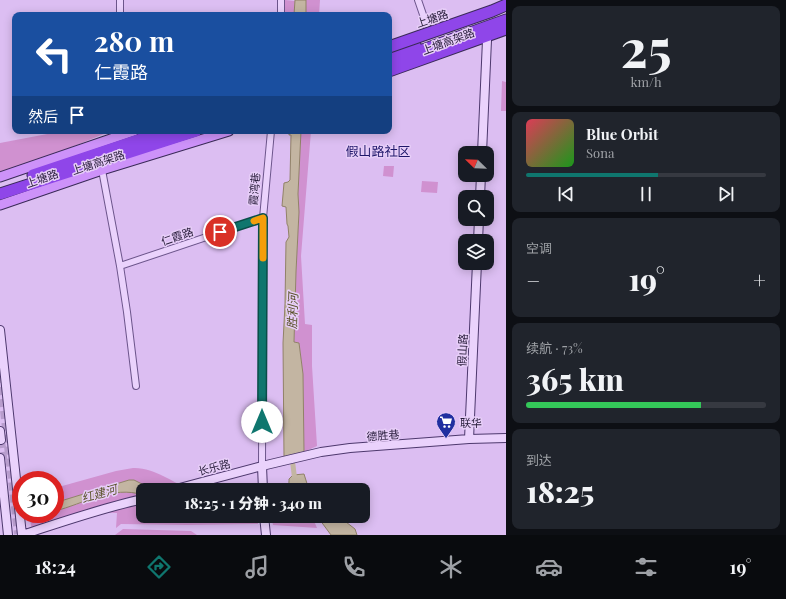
<!DOCTYPE html>
<html lang="zh">
<meta charset="utf-8">
<style>
:root{--surface:#171b24;--page:#20242c;--text:#f1f3f6;--muted:#9ea1a6;--line:#363941;--accent:#0f766e}
body{margin:0;font-family:"Playfair Display","Noto Sans SC",serif;background:var(--page);color:var(--text);height:100vh;display:flex;flex-direction:column;font-size:15px;white-space:nowrap}
*{box-sizing:border-box;margin:0}
p{font-size:13px;color:var(--muted)}
.icon{flex:none;width:22px;height:22px;fill:none;stroke:currentColor;stroke-width:2;stroke-linecap:round;stroke-linejoin:round}
.map{position:relative;flex:1;overflow:hidden}
.sheet{display:flex;flex-direction:column;gap:6px;padding:6px;background:#0d0f14;width:280px}
.sheet>*{flex:none}
.top-card{position:absolute;left:12px;top:12px;width:380px;height:122px;border-radius:8px;box-shadow:0 2px 10px #0003;background:#1a4fa0;color:#fff;overflow:hidden}
.needle{width:26px;rotate:293deg}
.buttons{position:absolute;left:458px;top:146px;display:grid;gap:8px}
.buttons a{display:grid;place-items:center;width:36px;height:36px;border-radius:8px;background:var(--surface);box-shadow:0 2px 10px #0003;font-size:20px}
.speed{position:absolute;left:12px;top:471px;display:flex;gap:8px;font-size:20px;font-weight:700;text-align:center}
.speed>*{display:grid;place-content:center;width:52px;height:52px;border-radius:50%;background:var(--surface);box-shadow:0 2px 10px #0003;line-height:1}
.speed .limit{border:6px solid #d22;background:#fff;color:#111}
.pin{position:absolute;display:grid;place-items:center;width:34px;height:34px;color:#fff;margin:-17px;border:2px solid #fff;border-radius:50%;box-shadow:0 1px 4px #0007}
.me{position:absolute;width:44px;margin:-22px;rotate:0deg;stroke-linejoin:round;filter:drop-shadow(0 0 3px #0008)}
.turn{display:flex;align-items:center;gap:14px;height:84px;padding:0 16px;font-size:18px}
.turn .icon{width:52px;height:52px;stroke-width:2.5}
.turn b{display:block;font-size:28px;line-height:34px}
.then{display:flex;align-items:center;height:38px;padding:0 16px;background:#0003;gap:8px;font-size:15px}
.big{font-size:30px;font-weight:800;line-height:1.1}
.sheet .card{flex:1;display:flex;flex-direction:column;justify-content:center;gap:6px;min-width:0;padding:0 14px;border-radius:8px;background:var(--page)}
.sheet .dial{align-items:center;gap:0}
.dial b{font-size:52px;line-height:1}
.song{display:flex;align-items:center;gap:12px}
.cover{width:48px;height:48px;border-radius:6px;background:linear-gradient(135deg,hsl(350 70% 55%),hsl(120 70% 35%))}
.played{height:4px;border-radius:2px;background:linear-gradient(90deg,var(--accent) 55%,var(--line) 55%)}
.keys{display:flex;justify-content:space-around;direction:ltr}
.heat{display:flex;justify-content:space-between;align-items:center;font-size:22px;direction:ltr}
.charge{height:6px;border-radius:3px;background:linear-gradient(90deg,#34c759 73%,var(--line) 0)}
.trip{position:absolute;left:136px;top:483px;width:234px;height:40px;border-radius:8px;background:var(--surface);box-shadow:0 2px 10px #0003;font-weight:800;line-height:40px;text-align:center}
.menu{display:flex;height:64px;justify-content:space-around;align-items:center;background:#090b0e;color:var(--muted)}
.menu .icon{width:28px;height:28px}
.menu .current{color:var(--accent)}
.menu b{font-size:18px;color:var(--text)}
main{display:flex;flex:1;min-height:0}
.map>svg:first-child{display:block}
</style>
<main>
<div class="map">
<svg width="506" height="535" viewBox="0 0 506 535">
<rect width="100%" height="100%" fill="#dcbef2"/>
<!-- green -->
<path fill="#d091d0" d="M285 0 295 1 294 15H284Z
M306 0H320L319 15H306Z
M502 81 506 82V111H501Z
M63 131H111L65 150 0 172V143Z
M301 131H311L301 256 305 324 312 325V366L317 446 304 452 303 374 299 343 294 342 296 272 299 212 298 194Z
M384 166H394L393 177 383 176Z
M422 181 438 182 437 193 421 192Z
M133 468C154 467 173 483 192 490H154L134 480H129L64 500 55 501V488L116 471Z
M122 492H130L143 495V516H257L258 524 187 525 121 524 116 528 117 513 96 512 33 534 29 516 44 514H55V511L106 495Z
M271 516H312L317 528 273 525Z
M123 529 191 531 197 535H115Z"/>
<!-- water -->
<path fill="#c3b5a2" stroke="#918268" d="M295 0H306V15H294Z
M289 131H301L298 194 299 212 296 272 294 342 299 343 303 374 304 452 284 457 283 343 285 304 286 242 289 237 288 226 287 224 286 207 282 206 284 183 288 182 290 180 291 135H289Z
M304 474 309 490H284C289 486 289 484 289 479L293 475Z
M129 480H134L154 490H143V495C113 485 83 504 55 511V501L64 500Z
M317 516H330L339 521 346 522 355 529 357 535H331Z"/>
<g fill="none" stroke-linecap="round" stroke-linejoin="round">
<!-- canal -->
<path stroke="#c3b5a2" stroke-width="5" d="M292 457 296 490"/>
<!-- secondary-tunnel -->
<path stroke="#b89dcd" stroke-width="8" stroke-dasharray="8 4" stroke-linecap="butt" d="M0 375 18 534
M1 440 4 465"/>
<!-- street casing -->
<g stroke="#6c558b" stroke-width="8">
<path id="street" d="M418 0 429 32
M120 15V0
M281 15V0
M102 170 120 266 127 312 136 386
M120 266 263 218
M262 466 263 218 271 131"/>
</g>
<!-- secondary casing -->
<g stroke="#4d386d" stroke-width="10">
<path id="secondary" d="M482 153 487 40
M480 197 481 175
M478 241 479 219
M0 330 22 535
M0 431 1 440
M469 439 477 263
M0 458 8 535
M262 466 263 490
M172 490 262 466 321 452 350 448 469 439 506 438
M264 516 266 535
M22 535C62 522 102 508 143 499"/>
</g>
<!-- primary casing -->
<g stroke="#3a2a58" stroke-width="11">
<path id="primary" d="M0 177 134 131
M0 205 102 170 229 131"/>
</g>
<!-- highway casing -->
<g stroke="#3a2a58" stroke-width="13">
<path id="highway" d="M389 54 415 45
M389 62 506 20
M389 71 506 29
M33 175 165 131
M0 194 196 131"/>
</g>
<!-- street -->
<use href="#street" stroke="#ead2fc" stroke-width="6"/>
<!-- secondary -->
<use href="#secondary" stroke="#ead2fc" stroke-width="8"/>
<!-- primary -->
<use href="#primary" stroke="#cd92f9" stroke-width="9"/>
<!-- highway -->
<use href="#highway" stroke="#8f46e9" stroke-width="11"/>
<!-- highway-bridge casing -->
<g stroke="#3a2a58" stroke-width="13" stroke-linecap="butt">
<path id="highway-bridge" d="M389 47 492 11 506 5"/>
</g>
<!-- highway-bridge -->
<use href="#highway-bridge" stroke="#8f46e9" stroke-width="11"/>
</g>
<g fill="none" stroke-linecap="round" stroke-linejoin="round">
<!-- route casing -->
<g stroke="#0a4d48" stroke-width="10">
<path id="route" d="M220 232 263 218 262 422"/>
</g>
<!-- route -->
<use href="#route" stroke="#0f766e" stroke-width="7"/>
<!-- slow -->
<path stroke="#f59e0b" stroke-width="7" d="M254 221 263 218V258"/>
</g>
<!-- icons -->
<defs>
<g id="supermarket-pin" transform="scale(1)"><path d="M0 17L-7.5 6A9.5 9.5 0 1 1 7.5 6Z" fill="#202fa0" stroke="#e7cef8"/><path d="M-6-5.5h2.5l.6 2H6L4.5 2H-2.5L-4.4-4H-6ZM-1.5 3.2a1.3 1.3 0 1 0 .1 0ZM3 3.2a1.3 1.3 0 1 0 .1 0Z" fill="#fff"/></g>
</defs>
<g fill-rule="evenodd">
<use href="#supermarket-pin" x="446" y="422"/>
</g>
<g text-anchor="middle" dominant-baseline="central" stroke-width="3" stroke-linejoin="round" paint-order="stroke">
<!-- street labels -->
<g font-size="11" fill="#261b39" stroke="#e7cef8">
<text transform="translate(432 18) rotate(-18)">上塘路</text>
<text transform="translate(448 41) rotate(-20)">上塘高架路</text>
<text transform="translate(98 162) rotate(-18)">上塘高架路</text>
<text transform="translate(42 178) rotate(-19)">上塘路</text>
<text transform="translate(254 189) rotate(-85)">霞湾巷</text>
<text transform="translate(177 236) rotate(-19)">仁霞路</text>
<text transform="translate(462 350) rotate(-87)">假山路</text>
<text transform="translate(383 435) rotate(-4)">德胜巷</text>
<text transform="translate(214 467) rotate(-15)">长乐路</text>
</g>
<!-- poi labels -->
<g font-size="11" fill="#261b39" stroke="#e7cef8" text-anchor="start">
<text x="460" y="422">联华</text>
</g>
<!-- water labels -->
<g font-size="12" font-style="italic" fill="#5a5229" stroke="#e7cef8">
<text transform="translate(292 311) rotate(-88)">胜利河</text>
<text transform="translate(99 493) rotate(-16)">红建河</text>
</g>
<!-- quarter labels -->
<g font-size="13" fill="#1f176a" stroke="#e7cef8">
<text x="378" y="150">假山路社区</text>
</g>
</g>
</svg>
<div class="buttons">
<a><svg class="needle" viewBox="-14 -14 28 28"><path d="M0-13l5 13h-10z" fill="#e53935"/><path d="M0 13l5-13h-10z" fill="#9ea1a6"/></svg></a>
<a><svg class="icon" aria-label="search" viewBox="0 0 24 24"><circle cx="10" cy="10" r="6"/><path d="M15 15l6 6"/></svg></a>
<a><svg class="icon" aria-label="layers" viewBox="0 0 24 24"><path d="M12 4l9 5-9 5-9-5zM3 14l9 5 9-5"/></svg></a>
</div>
<div class="speed"><div class="limit">30</div></div>
<div class="pin" style="left:220px;top:232px;background:#d93025"><svg class="icon" aria-label="arrive" viewBox="0 0 24 24"><path d="M6 21V4h12l-3 4 3 4H6"/></svg></div>
<svg class="me" style="left:262px;top:422px" viewBox="-20 -20 40 40"><circle r="19" fill="#fff"/><path d="M0-13L10 11 0 6-10 11z" fill="#0f766e"/></svg>
<div class="trip">18:25 · 1 分钟 · 340 m</div>
<div class="top-card">
<div class="turn"><svg class="icon" aria-label="left" viewBox="0 0 24 24"><path d="M17 20v-9H6M10 6l-5 5 5 5"/></svg><div><b>280 m</b>仁霞路</div></div>
<div class="then">然后<svg class="icon" aria-label="arrive" viewBox="0 0 24 24"><path d="M6 21V4h12l-3 4 3 4H6"/></svg></div>
</div>
</div>
<section class="sheet">
<div class="card dial"><b>25</b><p>km/h</p></div>
<div class="card">
<div class="song"><i class="cover"></i><div><b>Blue Orbit</b><p>Sona</p></div></div>
<div class="played"></div>
<div class="keys"><svg class="icon" aria-label="previous" viewBox="0 0 24 24"><path d="M18 5L8 12l10 7zM5 5v14"/></svg><svg class="icon" aria-label="pause" viewBox="0 0 24 24"><path d="M8 5v14M16 5v14"/></svg><svg class="icon" aria-label="next" viewBox="0 0 24 24"><path d="M6 5l10 7-10 7zM19 5v14"/></svg></div>
</div>
<div class="card"><p>空调</p>
<div class="heat"><a>−</a><b class="big">19°</b><a>+</a></div>
</div>
<div class="card"><p>续航 · 73%</p><b class="big">365 km</b><div class="charge"></div></div>
<div class="card"><p>到达</p><b class="big">18:25</b></div>
</section>
</main>
<nav class="menu">
<b>18:24</b>
<svg class="icon current" aria-label="directions" viewBox="0 0 24 24"><path d="M12 3l9 9-9 9-9-9zM9 14v-3h6M13 9l2 2-2 2"/></svg>
<svg class="icon" aria-label="music" viewBox="0 0 24 24"><path d="M9 18V5l10-2v13"/><circle cx="6" cy="18" r="3"/><circle cx="16" cy="16" r="3"/></svg>
<svg class="icon" aria-label="phone" viewBox="0 0 24 24"><path d="M5 4h4l2 5-3 2q2 4 5 5l2-3 5 2v4C11 20 4 13 5 4z"/></svg>
<svg class="icon" aria-label="climate" viewBox="0 0 24 24"><path d="M12 3v18M4 7l16 10M4 17L20 7"/></svg>
<svg class="icon" aria-label="car" viewBox="0 0 24 24"><path d="M5 17H2v-5l4-1 3-4h7l3 4 3 1v5h-3M9 17h6M6 11h13"/><circle cx="7" cy="17" r="2"/><circle cx="17" cy="17" r="2"/></svg>
<svg class="icon" aria-label="filters" viewBox="0 0 24 24"><path d="M4 7h16M4 17h16"/><circle cx="9" cy="7" r="2"/><circle cx="15" cy="17" r="2"/></svg>
<b>19°</b>
</nav>
